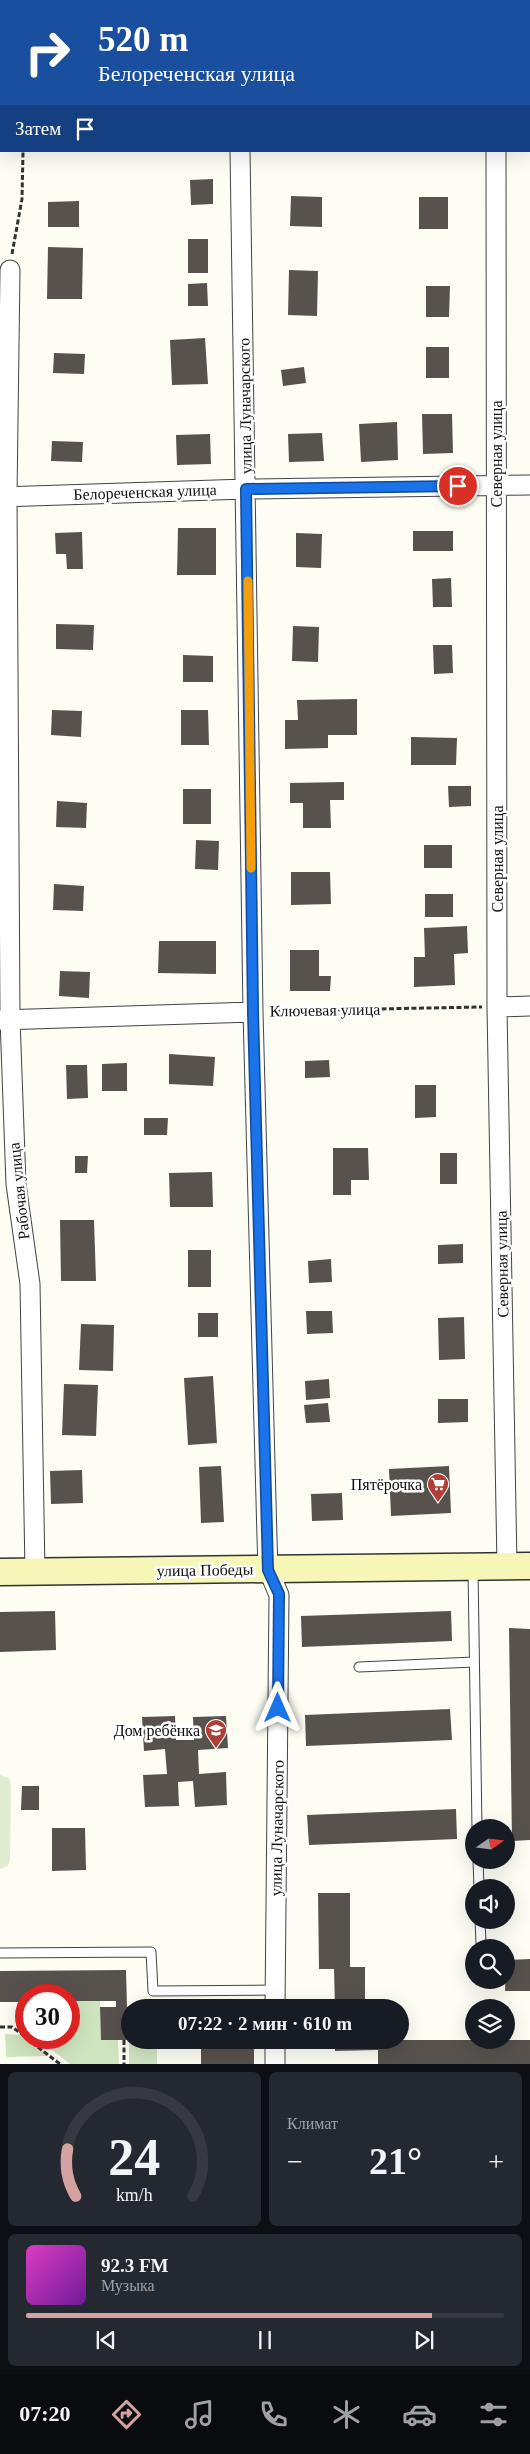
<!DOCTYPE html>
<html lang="ru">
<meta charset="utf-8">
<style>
:root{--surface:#171b24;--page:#242831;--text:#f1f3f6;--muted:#9ea1a6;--line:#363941;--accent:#d4a2a0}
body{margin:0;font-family:Georgia,serif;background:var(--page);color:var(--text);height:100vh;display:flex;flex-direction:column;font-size:19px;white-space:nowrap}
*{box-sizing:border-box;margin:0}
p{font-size:16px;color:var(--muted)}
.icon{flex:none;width:28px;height:28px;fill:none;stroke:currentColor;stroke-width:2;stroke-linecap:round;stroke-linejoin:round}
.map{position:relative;height:2064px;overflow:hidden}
.drawer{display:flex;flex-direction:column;gap:8px;padding:8px;background:#0d0f14;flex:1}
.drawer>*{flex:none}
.banner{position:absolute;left:0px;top:0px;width:530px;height:152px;box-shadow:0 5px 20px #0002;background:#1a4fa0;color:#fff;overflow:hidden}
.needle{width:32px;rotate:76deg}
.tools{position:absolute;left:465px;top:1819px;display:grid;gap:10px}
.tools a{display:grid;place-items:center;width:50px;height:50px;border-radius:50%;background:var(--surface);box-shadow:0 5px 20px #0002;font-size:25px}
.speed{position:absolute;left:15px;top:1984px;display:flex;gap:10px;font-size:25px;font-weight:700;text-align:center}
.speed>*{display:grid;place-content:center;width:65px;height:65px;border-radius:50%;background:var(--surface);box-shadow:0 5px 20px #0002;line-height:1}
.speed .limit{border:8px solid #d22;background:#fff;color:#111}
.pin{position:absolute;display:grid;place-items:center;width:42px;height:42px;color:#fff;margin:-21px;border:2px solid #fff;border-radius:50%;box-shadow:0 1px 5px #0007}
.me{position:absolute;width:55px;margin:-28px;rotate:0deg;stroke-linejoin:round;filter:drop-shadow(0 0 4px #0008)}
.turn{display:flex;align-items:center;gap:18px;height:105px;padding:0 15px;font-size:22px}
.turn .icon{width:65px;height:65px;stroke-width:2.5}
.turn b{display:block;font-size:35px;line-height:42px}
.then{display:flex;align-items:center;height:48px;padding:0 15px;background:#0003;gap:10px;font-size:19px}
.big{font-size:38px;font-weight:600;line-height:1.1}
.drawer .widget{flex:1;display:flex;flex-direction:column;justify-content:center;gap:8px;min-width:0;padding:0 18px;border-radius:8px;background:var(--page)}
.drawer .dial{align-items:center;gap:0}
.dial svg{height:130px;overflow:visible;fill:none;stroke:var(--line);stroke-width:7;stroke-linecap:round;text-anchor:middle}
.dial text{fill:var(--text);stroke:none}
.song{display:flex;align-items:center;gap:15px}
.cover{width:60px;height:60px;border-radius:8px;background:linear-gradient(135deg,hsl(310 70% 55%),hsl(280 70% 35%))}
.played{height:5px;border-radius:2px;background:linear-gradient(90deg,var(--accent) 85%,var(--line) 85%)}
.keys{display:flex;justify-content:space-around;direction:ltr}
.heat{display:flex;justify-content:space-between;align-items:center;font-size:28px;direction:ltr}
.drawer .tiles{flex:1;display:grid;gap:8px;grid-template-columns:1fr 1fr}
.widget:last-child{grid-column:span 2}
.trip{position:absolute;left:121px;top:1999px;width:288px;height:50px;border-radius:25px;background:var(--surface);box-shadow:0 5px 20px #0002;font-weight:600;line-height:50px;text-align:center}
.menu{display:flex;height:80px;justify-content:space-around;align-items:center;background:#090b0e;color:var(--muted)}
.menu .icon{width:35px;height:35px}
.menu .active{color:var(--accent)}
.menu b{font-size:22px;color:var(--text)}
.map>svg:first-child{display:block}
</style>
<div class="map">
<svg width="530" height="2064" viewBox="0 0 530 2064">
<rect width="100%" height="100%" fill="#fefdf4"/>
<!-- green -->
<path fill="#cfe5c0" d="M69 2001H100L101 2040H118L119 2064H70L37 2038H69Z
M5 2034 23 2035 47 2054 46 2056 6 2057Z
M129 2040H157V2064H129Z"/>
<!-- pitch -->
<path fill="#e0edd1" d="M0 1775 9 1778 11 1786 10 1860 8 1866 0 1869Z"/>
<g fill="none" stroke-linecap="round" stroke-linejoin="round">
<!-- stream -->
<path stroke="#4d85bf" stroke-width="5" d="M56 0 57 1
M0 111H1"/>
</g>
<!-- building -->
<path fill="#57524d" d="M213 179V204L191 205 190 180Z
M291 196 322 197V227L290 226Z
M419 197H448V229H419Z
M79 201V227H48V202Z
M188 239H208V273H188Z
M48 247 83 248 82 299H47Z
M289 270 318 271 317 316 288 315Z
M207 283 208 306H188V284Z
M426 286H450L449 317H426Z
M205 338 208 384 172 385 170 340Z
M426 347H449V378H426Z
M54 353 85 354 84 374 53 373Z
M304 367 306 383 283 386 281 370Z
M422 414H452L453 453 423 454Z
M397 422 398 460 361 462 359 424Z
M322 433 324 461 289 462 288 434Z
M210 434 211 464 177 465 176 435Z
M52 441 83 442 82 462 51 461Z
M178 528H216V575H177Z
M413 531H453V551H413Z
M82 532 83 569H67L66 554H56L55 533Z
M296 533 322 534 321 568 296 567Z
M451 578 452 607H433L432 579Z
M56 624 94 625 93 650 56 649Z
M293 626 319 627 318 662 292 661Z
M433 645H452L453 673 434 674Z
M183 655 213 656V682H183Z
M357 699V735H328V748L285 749V720H298L297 700Z
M52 710 82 711 81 737 51 735Z
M181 710H208L209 745H181Z
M411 737 457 738 456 765H411Z
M344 782V800H330L331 828H303V803H290V783Z
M448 786H471V806L449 807Z
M183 789H211V824H183Z
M57 801 87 803 86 828 56 827Z
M196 840 219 841 218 870 195 869Z
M424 845H452V868H424Z
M291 872H330L331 904 291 905Z
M54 884 84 886 83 911 53 910Z
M425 894H453V917H425Z
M467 926 468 953 454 954 455 985 414 987V957H425L424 928Z
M159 941H216V974L158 973Z
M290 950H319V976H331L330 991H290Z
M60 971 90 972 89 998 59 996Z
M169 1054 215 1057 213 1086 169 1084Z
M329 1060 330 1077 305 1078V1061Z
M127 1063V1091H102V1064Z
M66 1065H87L88 1098 67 1099Z
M415 1085H436V1117L415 1118Z
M144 1118H168L167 1135H144Z
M333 1148H368L369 1180H351V1195H333Z
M440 1153H457V1184H440Z
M75 1156H88L87 1173H75Z
M212 1172 213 1207H170L169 1173Z
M60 1220H94L96 1281H61Z
M463 1244V1263L438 1264V1245Z
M188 1250H211V1287H188Z
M331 1259 332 1282 309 1283 308 1261Z
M306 1311H332L333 1333 307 1334Z
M198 1313H218V1337H198Z
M464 1317 465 1359 439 1360 438 1318Z
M81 1324 114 1325 113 1371 79 1370Z
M213 1376 217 1443 188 1445 184 1378Z
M329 1379 330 1398 306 1400 305 1381Z
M64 1384 98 1385 96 1436 62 1435Z
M438 1399H468V1422L438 1423Z
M328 1403 330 1422 306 1423 304 1405Z
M221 1466 224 1522 201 1523 199 1467Z
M449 1466 451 1513 391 1516 389 1469Z
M82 1470 83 1503 51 1504 50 1471Z
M342 1493 343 1520 312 1521 311 1494Z
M55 1611 56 1650 0 1652V1612Z
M451 1611 452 1641 302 1647 301 1616Z
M509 1628 530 1629V1840L512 1841Z
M450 1709 452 1740 306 1746 305 1715Z
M175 1716 176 1740H194L193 1717 226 1716 228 1748 198 1750 199 1774 226 1772 227 1805 195 1807 193 1781 178 1782 179 1806 145 1807 143 1775 167 1774 165 1749 144 1751 142 1717Z
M22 1786H39V1810H21Z
M456 1809 457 1839 309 1845 307 1815Z
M52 1828H85L86 1870 52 1871Z
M318 1893H350V1967H365V2008H335L334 1969H319Z
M530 1959V1991H505L506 1960Z
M126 1970 127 2007H130V2040H101L100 2007H116V2001H69V1995H26V2002H0V1971Z
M201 2040H254V2064H201Z
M335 2040H530V2064H378V2050L335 2051Z"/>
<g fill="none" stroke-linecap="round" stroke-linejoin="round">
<!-- lane casing -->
<g stroke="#434343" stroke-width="11">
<path id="lane" d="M473 1569 477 1828
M359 1667 474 1662
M478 1860 479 1888
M480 1920 481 1943
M0 1953 151 1952 153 1991 275 1990"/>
</g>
<!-- street casing -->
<g stroke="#434343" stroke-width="21">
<path id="street" d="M496 0V1
M240 151 253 1012 267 1538 268 1569 279 1595 275 2008
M496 151 497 1007 507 1566
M10 270 7 496 10 1019 16 1184 30 1284 35 1572
M0 497 246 489 530 485
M497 1007 530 1006
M0 1020 253 1012
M275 2040V2064"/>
</g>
<!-- secondary casing -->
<g stroke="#323232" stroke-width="29">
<path id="secondary" d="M0 1572 530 1566"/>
</g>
<!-- path -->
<path stroke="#323232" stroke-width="3" stroke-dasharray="5 2.5" stroke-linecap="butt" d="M242 1V0
M0 5 1 7
M12 254 22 199 23 151
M269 1011 482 1007
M0 2027H12L26 2037
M26 2038 60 2064
M124 2040V2064"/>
<!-- lane -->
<use href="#lane" stroke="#fff" stroke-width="9"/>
<!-- street -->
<use href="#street" stroke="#fff" stroke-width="19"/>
<!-- secondary -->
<use href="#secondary" stroke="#f6f6b6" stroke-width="26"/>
</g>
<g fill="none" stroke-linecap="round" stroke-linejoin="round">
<!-- route casing -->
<g stroke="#114b97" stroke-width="12">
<path id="route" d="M278 1708 279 1594 268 1570 253 1012 246 489 458 486"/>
</g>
<!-- route -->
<use href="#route" stroke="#1a73e8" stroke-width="9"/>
<!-- slow -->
<path stroke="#f59e0b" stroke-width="9" d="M248 581 251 868"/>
</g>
<!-- icons -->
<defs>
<g id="supermarket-pin" transform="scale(1.125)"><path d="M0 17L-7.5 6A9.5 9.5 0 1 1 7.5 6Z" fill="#b13e36" stroke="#fff"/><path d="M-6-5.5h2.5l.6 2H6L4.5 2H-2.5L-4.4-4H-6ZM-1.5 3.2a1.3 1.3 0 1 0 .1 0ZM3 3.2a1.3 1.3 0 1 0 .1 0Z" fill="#fff"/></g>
<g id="school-pin" transform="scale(1.125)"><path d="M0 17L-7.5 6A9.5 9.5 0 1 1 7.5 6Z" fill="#b13e36" stroke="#fff"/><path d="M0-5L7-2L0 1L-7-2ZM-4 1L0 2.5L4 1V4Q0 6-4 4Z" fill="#fff"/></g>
</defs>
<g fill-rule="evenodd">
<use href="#supermarket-pin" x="438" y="1484"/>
<use href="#school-pin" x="216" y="1730"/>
</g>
<g text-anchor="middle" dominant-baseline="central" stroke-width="5" stroke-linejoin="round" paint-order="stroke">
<!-- street labels -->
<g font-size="16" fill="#101010" stroke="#fff">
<text transform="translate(245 406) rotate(-91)">улица Луначарского</text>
<text transform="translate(496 454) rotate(-90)">Северная улица</text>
<text transform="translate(145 492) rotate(-2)">Белореченская улица</text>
<text transform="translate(497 859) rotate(-90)">Северная улица</text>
<text transform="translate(325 1010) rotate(-1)">Ключевая улица</text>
<text transform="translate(19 1191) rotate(-96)">Рабочая улица</text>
<text transform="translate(502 1264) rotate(-91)">Северная улица</text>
<text transform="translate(205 1570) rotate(-1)">улица Победы</text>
<text transform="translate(277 1828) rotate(-89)">улица Луначарского</text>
</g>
<!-- poi labels -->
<g font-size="16" fill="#101010" stroke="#fff" text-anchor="end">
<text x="422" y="1484">Пятёрочка</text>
<text x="200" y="1730">Дом ребёнка</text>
</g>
</g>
</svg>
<div class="tools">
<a><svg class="needle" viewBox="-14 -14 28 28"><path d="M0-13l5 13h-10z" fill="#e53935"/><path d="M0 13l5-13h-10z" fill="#9ea1a6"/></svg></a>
<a><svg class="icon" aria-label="sound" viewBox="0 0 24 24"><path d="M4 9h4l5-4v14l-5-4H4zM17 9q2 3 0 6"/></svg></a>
<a><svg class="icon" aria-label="search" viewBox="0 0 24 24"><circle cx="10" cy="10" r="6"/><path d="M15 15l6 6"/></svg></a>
<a><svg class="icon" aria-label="layers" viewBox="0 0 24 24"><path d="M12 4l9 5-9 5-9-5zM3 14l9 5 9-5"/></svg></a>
</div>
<div class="speed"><div class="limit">30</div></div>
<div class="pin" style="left:458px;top:486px;background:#d93025"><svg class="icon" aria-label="arrive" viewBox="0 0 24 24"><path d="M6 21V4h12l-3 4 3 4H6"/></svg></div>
<svg class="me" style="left:278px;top:1708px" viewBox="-20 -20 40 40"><path d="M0-17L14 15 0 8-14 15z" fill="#1a73e8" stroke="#fff" stroke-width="4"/></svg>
<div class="trip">07:22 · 2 мин · 610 m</div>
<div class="banner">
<div class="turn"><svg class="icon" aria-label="right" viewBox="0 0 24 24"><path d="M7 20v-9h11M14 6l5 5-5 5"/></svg><div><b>520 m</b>Белореченская улица</div></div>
<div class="then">Затем<svg class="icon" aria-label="arrive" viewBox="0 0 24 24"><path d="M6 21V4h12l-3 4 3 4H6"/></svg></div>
</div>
</div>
<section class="drawer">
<div class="tiles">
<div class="widget dial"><svg viewBox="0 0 100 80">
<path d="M14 69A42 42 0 1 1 86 69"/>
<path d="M14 69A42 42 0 0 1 9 40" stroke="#d4a2a0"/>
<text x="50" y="56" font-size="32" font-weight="700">24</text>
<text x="50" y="72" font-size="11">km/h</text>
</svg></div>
<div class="widget"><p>Климат</p>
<div class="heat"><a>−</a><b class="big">21°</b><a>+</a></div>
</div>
<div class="widget">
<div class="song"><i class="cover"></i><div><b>92.3 FM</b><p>Музыка</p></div></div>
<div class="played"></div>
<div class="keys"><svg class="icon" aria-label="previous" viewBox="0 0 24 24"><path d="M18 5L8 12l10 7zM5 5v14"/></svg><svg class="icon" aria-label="pause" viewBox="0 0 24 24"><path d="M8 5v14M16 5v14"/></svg><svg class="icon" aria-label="next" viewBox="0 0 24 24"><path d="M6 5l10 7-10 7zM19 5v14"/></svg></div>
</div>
</div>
</section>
<nav class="menu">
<b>07:20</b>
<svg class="icon active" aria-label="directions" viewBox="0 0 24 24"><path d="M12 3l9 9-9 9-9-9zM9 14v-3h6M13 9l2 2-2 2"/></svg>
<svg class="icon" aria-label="music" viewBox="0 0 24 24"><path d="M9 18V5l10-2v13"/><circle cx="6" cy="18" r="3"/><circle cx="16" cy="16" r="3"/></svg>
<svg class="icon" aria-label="phone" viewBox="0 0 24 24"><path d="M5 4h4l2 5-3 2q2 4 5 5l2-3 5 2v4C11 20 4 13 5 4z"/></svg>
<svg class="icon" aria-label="climate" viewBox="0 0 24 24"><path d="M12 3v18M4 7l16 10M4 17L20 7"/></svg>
<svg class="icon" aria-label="car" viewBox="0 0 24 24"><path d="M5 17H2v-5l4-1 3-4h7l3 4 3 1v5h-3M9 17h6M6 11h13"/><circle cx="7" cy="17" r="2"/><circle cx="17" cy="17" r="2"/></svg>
<svg class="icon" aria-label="filters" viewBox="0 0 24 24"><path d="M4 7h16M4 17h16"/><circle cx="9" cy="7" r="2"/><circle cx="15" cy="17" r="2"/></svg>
</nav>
